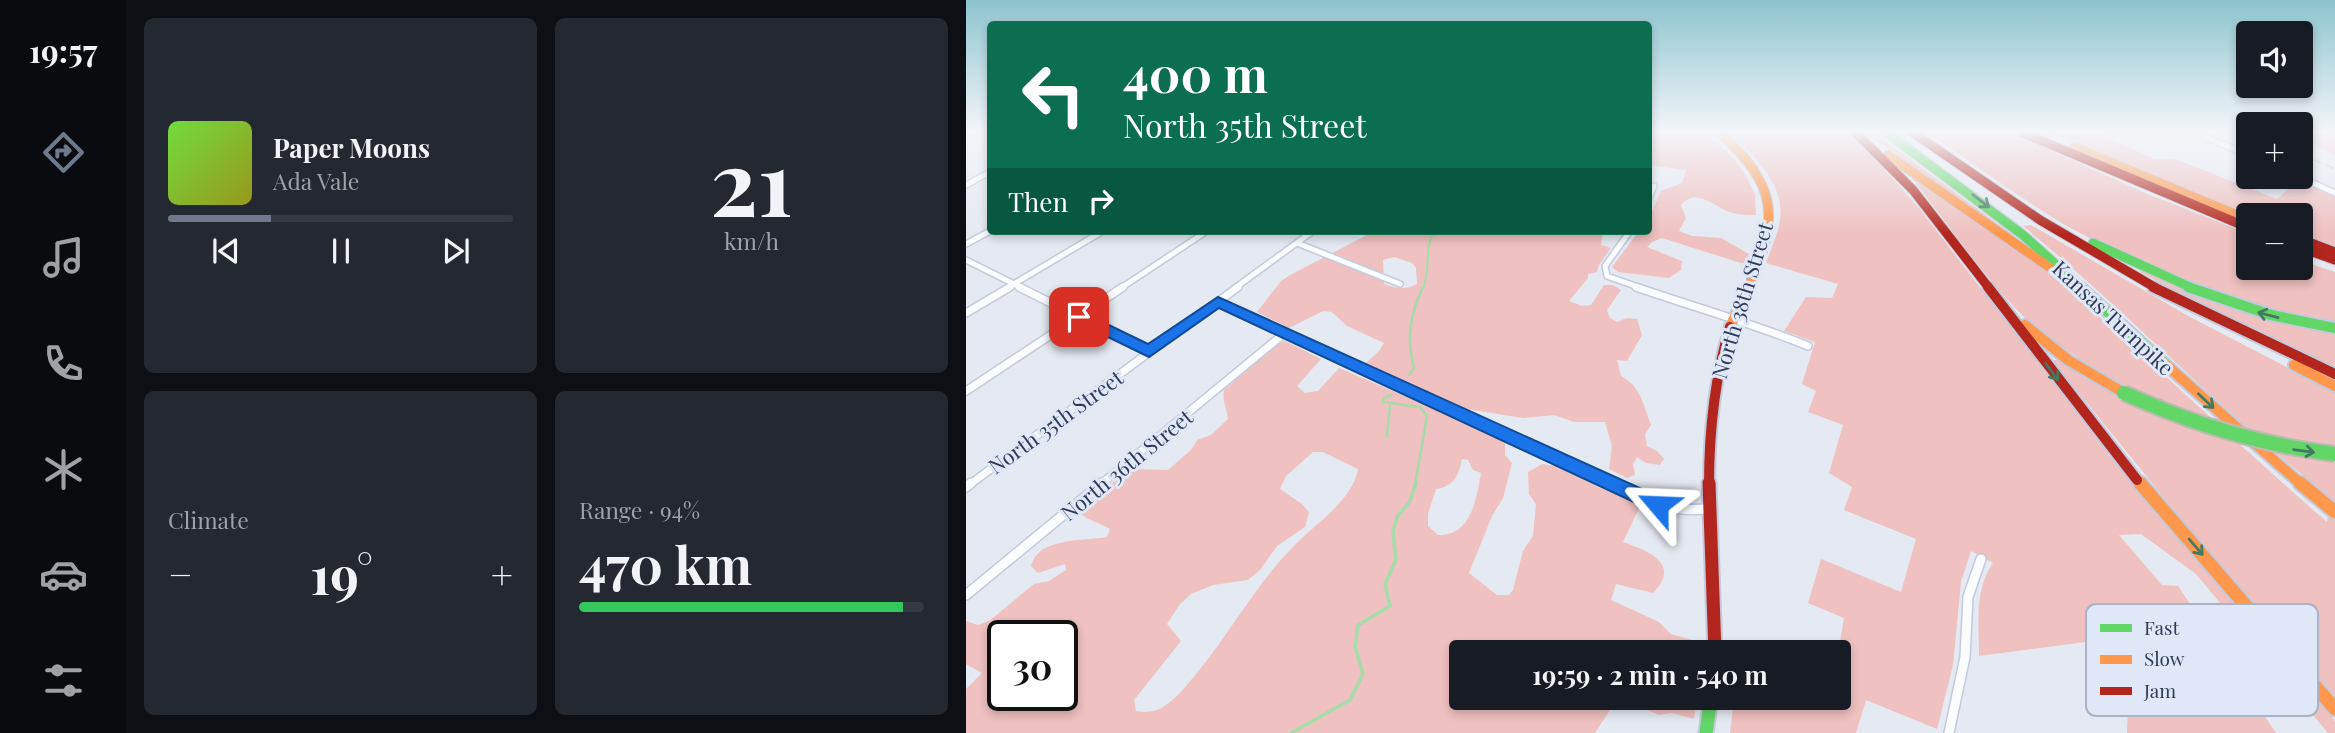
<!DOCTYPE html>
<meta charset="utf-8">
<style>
:root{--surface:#171b24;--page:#242831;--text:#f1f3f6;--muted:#9ea1a6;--line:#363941;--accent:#6e798e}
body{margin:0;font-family:"Playfair Display",serif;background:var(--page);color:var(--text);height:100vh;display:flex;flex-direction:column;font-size:26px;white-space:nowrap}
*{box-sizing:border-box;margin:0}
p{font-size:23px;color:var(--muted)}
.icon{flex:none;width:38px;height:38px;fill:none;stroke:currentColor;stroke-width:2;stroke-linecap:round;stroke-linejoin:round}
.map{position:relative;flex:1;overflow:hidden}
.side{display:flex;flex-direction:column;gap:18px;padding:18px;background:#0d0f14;width:840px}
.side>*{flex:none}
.top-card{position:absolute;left:21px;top:21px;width:665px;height:214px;border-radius:7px;box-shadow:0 4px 10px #0003;background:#0b6e4f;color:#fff;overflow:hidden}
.buttons{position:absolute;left:1270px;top:21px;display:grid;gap:14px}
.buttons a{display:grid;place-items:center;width:77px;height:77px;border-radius:7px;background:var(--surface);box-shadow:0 4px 10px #0003;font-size:35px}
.speed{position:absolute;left:21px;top:620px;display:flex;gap:14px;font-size:35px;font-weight:700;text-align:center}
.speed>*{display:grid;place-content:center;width:91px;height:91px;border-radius:50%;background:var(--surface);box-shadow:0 4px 10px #0003;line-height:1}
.speed .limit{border:4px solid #111;border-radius:10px;background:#fff;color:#111}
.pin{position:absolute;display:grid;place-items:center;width:60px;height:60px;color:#fff;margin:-30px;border-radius:14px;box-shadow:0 4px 10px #0006}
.me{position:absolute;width:77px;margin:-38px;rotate:296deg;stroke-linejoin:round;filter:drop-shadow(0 0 5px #0008)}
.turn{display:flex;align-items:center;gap:24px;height:147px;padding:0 21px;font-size:32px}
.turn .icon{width:91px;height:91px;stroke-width:2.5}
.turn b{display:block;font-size:49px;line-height:60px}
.then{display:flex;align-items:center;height:66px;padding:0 21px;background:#0003;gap:14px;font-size:26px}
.big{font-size:52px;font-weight:700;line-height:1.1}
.side .card{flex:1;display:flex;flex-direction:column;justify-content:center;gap:10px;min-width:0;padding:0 24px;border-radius:10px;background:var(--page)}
.side .dial{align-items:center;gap:0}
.dial b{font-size:91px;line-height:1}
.song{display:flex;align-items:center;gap:21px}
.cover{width:84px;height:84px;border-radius:10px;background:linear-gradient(135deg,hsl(100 70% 55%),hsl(60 70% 35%))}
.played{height:7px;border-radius:4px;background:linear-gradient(90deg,var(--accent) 30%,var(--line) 30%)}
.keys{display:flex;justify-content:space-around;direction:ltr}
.heat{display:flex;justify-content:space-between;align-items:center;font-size:38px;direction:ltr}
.charge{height:10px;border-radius:5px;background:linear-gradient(90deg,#34c759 94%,var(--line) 0)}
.side .tiles{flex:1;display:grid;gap:18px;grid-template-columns:repeat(2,1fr)}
.trip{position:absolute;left:483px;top:640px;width:402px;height:70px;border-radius:7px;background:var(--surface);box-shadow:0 4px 10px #0003;font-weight:700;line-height:70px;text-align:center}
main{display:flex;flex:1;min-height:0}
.menu{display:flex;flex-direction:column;width:126px;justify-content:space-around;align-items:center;background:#090b0e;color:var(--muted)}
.menu .icon{width:49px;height:49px}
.menu .selected{color:var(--accent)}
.menu b{font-size:32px;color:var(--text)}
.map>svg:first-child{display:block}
</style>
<main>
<nav class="menu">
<b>19:57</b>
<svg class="icon selected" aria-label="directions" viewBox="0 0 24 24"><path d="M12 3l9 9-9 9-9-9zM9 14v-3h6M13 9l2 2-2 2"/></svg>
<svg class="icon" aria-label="music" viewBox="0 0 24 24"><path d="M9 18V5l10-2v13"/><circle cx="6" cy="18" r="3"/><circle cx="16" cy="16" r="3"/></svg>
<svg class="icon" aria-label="phone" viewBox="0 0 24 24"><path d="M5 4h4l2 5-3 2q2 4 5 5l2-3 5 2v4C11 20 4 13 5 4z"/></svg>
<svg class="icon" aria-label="climate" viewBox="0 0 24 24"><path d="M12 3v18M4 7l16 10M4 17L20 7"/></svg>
<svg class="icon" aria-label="car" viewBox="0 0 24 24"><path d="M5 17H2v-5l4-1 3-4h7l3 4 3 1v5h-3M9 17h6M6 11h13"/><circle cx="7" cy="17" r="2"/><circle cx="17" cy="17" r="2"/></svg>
<svg class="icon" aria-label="filters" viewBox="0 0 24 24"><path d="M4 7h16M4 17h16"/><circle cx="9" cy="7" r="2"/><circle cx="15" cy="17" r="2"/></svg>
</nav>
<section class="side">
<div class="tiles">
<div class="card">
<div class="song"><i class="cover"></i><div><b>Paper Moons</b><p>Ada Vale</p></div></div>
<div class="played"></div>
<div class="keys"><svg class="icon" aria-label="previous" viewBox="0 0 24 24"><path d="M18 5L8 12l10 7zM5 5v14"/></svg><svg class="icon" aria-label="pause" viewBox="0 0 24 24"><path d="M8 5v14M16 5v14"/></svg><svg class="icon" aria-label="next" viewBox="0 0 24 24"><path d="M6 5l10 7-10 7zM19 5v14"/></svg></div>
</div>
<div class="card dial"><b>21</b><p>km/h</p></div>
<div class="card"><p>Climate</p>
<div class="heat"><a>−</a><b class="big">19°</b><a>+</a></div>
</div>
<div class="card"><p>Range · 94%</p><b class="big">470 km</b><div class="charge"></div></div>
</div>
</section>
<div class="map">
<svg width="1369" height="733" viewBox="0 0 1369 733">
<rect width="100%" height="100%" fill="#e5e9f1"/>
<!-- green -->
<path fill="#efc1c1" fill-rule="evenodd" d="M683 132H739L767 158 779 174 789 194 790 215C781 215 770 215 761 211 745 204 730 188 715 205L720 218 713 231 726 236 755 238 783 254 778 264 696 238 686 242 681 247 716 261 715 270 703 278 652 272 646 267 673 231H682L683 218 695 191 716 183 720 170 683 165Z
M762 132H880L905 154 953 208 1142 454 1369 721V733H1362L1230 574 1175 534 1153 535 1196 585 1212 586 1310 733H1161L1164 646 1211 651 1196 609 1130 607 1119 642 1013 656C1013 624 1008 590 1027 563L1005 551 995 582 987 665 971 729 900 700 890 733H764L768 698H873L872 653 878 618 842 603 855 559 935 592 950 539 878 510 886 487 863 473 877 425 842 412 850 391 836 384 849 342 818 331 840 297 866 298 872 284 800 263C805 249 812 234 814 220 819 182 787 155 762 132Z
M898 132H907L1047 235 1045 236Z
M960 132H1043L1184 195 1283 234V268H1335V254L1348 265 1369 272V324C1304 317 1245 292 1186 266 1155 253 1123 239 1094 222 1048 194 1005 162 960 132Z
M1084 132H1129L1188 159H1209L1311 199 1332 180 1369 197V247L1335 235V215H1284Z
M1335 132H1369V155L1335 139Z
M946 178C998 211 1051 246 1098 286 1188 363 1272 445 1361 522L1364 497C1256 413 1162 312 1057 226L1065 225 1224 317 1369 392V700L1269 585 1086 360H1091L1156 398C1133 364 1090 348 1061 320 1018 278 983 225 946 178Z
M414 231 435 235 443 231H637L635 245 645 248 633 265 631 272 622 274V278L603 301 616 306 625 305 638 285H647L655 290 641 310 644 318 651 322 661 318 671 319 676 335 661 361 651 360 655 376C675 387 677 404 685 425L679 434 681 446 691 451 698 459 694 465 680 463 671 457 667 464 669 475 661 478 643 469 646 446 639 422H608L588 415 557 418 501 409 400 363 413 351 418 343 381 326 366 312 357 311 323 328 291 312 315 281 326 274 399 236ZM428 257 446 263 450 268 451 284C439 290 430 289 418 284L417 260Z
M1177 270 1272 311 1369 334V367L1251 312 1174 272Z
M319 341 355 359 331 386 339 393 352 391 373 368 539 439V455L546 463 537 498 526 516 503 573 531 595H543L547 590 557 551 567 536 570 504 563 494 562 472 576 464 596 467 632 487 675 504 657 542C682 551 716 563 687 593L650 584 645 600 693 622 705 634 736 643V653H495V698H648L644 710 629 733H0V689L16 673 0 664V621L12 625 23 621 68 584 83 581 100 570 99 564 72 573 65 566C72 537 118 541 141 537L144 529C133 522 122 521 113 512L123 498 168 469 202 470 225 450 231 440 245 435 262 419C261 408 256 402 258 390L310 345ZM347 452H357L392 469C387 499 352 522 332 542 293 579 265 632 230 674 221 685 212 697 200 705 191 712 181 713 170 711L168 700 215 641 201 624 214 604 225 594 247 585 282 580 294 570 311 546 339 527 343 512 336 504 314 489 320 476ZM496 459 502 460 507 470 515 473C510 501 505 536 472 535L462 526V514L470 489C487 487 493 476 496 459ZM37 635H96V695H37Z
M654 698H731L728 719 706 713 693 715Z"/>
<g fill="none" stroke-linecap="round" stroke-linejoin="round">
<!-- stream-far2 -->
<path stroke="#a5dca8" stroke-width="2" d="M457 288C465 270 458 248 468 231"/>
<!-- stream-far1 -->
<path stroke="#a5dca8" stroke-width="2.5" d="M443 375 448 368C440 338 444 314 457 287
M425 395 418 398 417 402 454 407 461 416 449 485
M421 436 424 406"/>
<!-- stream -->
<path stroke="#a5dca8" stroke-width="3.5" d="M325 733 384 700 397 674 389 647 392 625 424 606 419 584 430 560 427 532 431 517 444 501 450 483"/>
<!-- street-far2 casing -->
<g stroke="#c2cadc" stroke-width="8">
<path id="street-far2" d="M0 135 7 132
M1239 137 1283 155
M1334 177 1369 193
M0 185 24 172
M682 200 688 186
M664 231 639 266 641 276 675 288
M331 243 434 284
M0 244 24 231
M0 260 56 288
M41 288 137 231
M155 288 241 231
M269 288 347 231"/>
</g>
<!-- street-far1 casing -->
<g stroke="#c2cadc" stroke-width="10">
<path id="street-far1" d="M53 287 183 352
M670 287C727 307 786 323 842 346
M252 302 649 485
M0 313 44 287
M0 391 157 287
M3 485 272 287
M134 485 320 332"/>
</g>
<!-- street casing -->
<g stroke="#c2cadc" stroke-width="12">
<path id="street" d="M645 483C678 498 707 515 744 508
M0 487 5 483
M0 595 136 483
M983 733 999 657 1002 597 1015 559"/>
</g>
<!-- fast-far2 casing -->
<g stroke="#c2cadc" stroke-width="11">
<path id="fast-far2" d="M920 132 1057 235 1116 288
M1127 243 1226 288"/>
</g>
<!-- fast-far1 casing -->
<g stroke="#c2cadc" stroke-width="14">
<path id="fast-far1" d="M1114 287 1199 364
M1222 287 1305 315 1369 328"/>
</g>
<!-- fast casing -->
<g stroke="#c2cadc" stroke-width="17">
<path id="fast" d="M740 733 745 698"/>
</g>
<!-- slow-far2 casing -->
<g stroke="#c2cadc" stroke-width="11">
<path id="slow-far2" d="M753 132C812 186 814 216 782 288
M1108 147 1283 220
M922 155 1083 267"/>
</g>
<!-- slow-far1 casing -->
<g stroke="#c2cadc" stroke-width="14">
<path id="slow-far1" d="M1059 325 1102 360 1158 393
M764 327 783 287
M1199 364 1336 485
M1328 365 1369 386
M1171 480 1175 485"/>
</g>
<!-- slow casing -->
<g stroke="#c2cadc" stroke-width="17">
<path id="slow" d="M1174 483 1369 709
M1334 483 1369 512"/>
</g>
<!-- jam-far2 casing -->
<g stroke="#c2cadc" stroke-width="11">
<path id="jam-far2" d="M889 132 947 190 1023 288
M946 132 1074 220 1190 288
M1055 132 1283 228
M1335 239 1369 252
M1335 248 1369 260"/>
</g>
<!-- jam-far1 casing -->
<g stroke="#c2cadc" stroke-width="14">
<path id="jam-far1" d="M1022 287 1171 480
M1187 287 1369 374
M743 485C743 430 748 380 764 327"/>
</g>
<!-- jam casing -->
<g stroke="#c2cadc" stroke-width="17">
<path id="jam" d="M743 483 749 653"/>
</g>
<!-- street-far2 -->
<use href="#street-far2" stroke="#fbfcfd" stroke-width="5"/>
<!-- street-far1 -->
<use href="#street-far1" stroke="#fbfcfd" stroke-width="7"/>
<!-- street -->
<use href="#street" stroke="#fbfcfd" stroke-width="9"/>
<!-- fast-far2 -->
<use href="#fast-far2" stroke="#63d668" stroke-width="9"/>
<!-- fast-far1 -->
<use href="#fast-far1" stroke="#63d668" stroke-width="10"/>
<!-- fast -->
<use href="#fast" stroke="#63d668" stroke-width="13"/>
<!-- slow-far2 -->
<use href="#slow-far2" stroke="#ff974d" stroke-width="9"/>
<!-- slow-far1 -->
<use href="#slow-far1" stroke="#ff974d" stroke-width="10"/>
<!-- slow -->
<use href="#slow" stroke="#ff974d" stroke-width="13"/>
<!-- jam-far2 -->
<use href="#jam-far2" stroke="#b3261e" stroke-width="9"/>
<!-- jam-far1 -->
<use href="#jam-far1" stroke="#b3261e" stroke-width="10"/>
<!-- jam -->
<use href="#jam" stroke="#b3261e" stroke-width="13"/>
<!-- rail -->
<path stroke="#d0d1d5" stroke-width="2" stroke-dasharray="9 4.5" stroke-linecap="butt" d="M1335 154 1369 169"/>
<!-- fast-bridge casing -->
<g stroke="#bcbab3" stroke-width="18" stroke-linecap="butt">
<path id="fast-bridge" d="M1158 393C1226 424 1295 445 1369 454"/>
</g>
<!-- fast-bridge -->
<use href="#fast-bridge" stroke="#63d668" stroke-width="14"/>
</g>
<!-- one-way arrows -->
<defs><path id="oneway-shaft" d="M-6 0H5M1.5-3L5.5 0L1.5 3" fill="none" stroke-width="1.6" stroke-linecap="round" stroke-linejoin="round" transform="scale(1.75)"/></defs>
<g stroke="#437a5f">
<use href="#oneway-shaft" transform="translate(1015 201) rotate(38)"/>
<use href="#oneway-shaft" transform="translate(1302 315) rotate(-165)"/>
<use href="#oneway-shaft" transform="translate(1086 372) rotate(53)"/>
<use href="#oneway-shaft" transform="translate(1240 401) rotate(43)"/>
<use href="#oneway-shaft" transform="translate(1338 451) rotate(7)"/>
<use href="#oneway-shaft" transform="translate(1230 547) rotate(49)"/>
</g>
<!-- sky -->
<linearGradient id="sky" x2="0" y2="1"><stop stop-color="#8dc4ce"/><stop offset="0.56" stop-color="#f3f5f9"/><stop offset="1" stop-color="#f3f5f9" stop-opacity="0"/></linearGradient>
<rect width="1369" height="235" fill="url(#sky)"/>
<!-- route -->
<path fill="#1a73e8" stroke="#114b97" stroke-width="2" d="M252 297 698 499 701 505 698 510 692 513 685 510 253 308 183 357 107 320 105 317 113 311 118 313 182 344Z"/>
<g text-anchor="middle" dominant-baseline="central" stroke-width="6" stroke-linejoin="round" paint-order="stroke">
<!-- street labels -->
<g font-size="21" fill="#2e3c59" stroke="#e0e7f6">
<text transform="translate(775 300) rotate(-73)">North 38th Street</text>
<text transform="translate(1148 317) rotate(43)">Kansas Turnpike</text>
<text transform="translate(89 421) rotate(-36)">North 35th Street</text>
<text transform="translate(160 464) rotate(-39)">North 36th Street</text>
</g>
</g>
<!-- legend -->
<rect x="1120" y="604" width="232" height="112" rx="10" fill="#e0e7f6" stroke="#abb4c7" stroke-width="2"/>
<rect x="1134" y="624" width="32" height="8" fill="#63d668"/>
<rect x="1134" y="655" width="32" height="9" fill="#ff974d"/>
<rect x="1134" y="687" width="32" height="8" fill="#b3261e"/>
<g font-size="19" fill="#2e3c59">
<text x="1178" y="635">Fast</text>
<text x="1178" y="666">Slow</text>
<text x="1178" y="698">Jam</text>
</g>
</svg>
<div class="buttons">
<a><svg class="icon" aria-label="sound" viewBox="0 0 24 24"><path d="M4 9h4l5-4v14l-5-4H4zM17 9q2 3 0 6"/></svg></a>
<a>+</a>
<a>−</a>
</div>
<div class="speed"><div class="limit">30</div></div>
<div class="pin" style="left:113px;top:317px;background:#d93025"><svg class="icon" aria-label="arrive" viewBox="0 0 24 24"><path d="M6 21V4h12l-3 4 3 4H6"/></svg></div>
<svg class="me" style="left:692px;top:505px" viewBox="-20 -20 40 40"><path d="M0-17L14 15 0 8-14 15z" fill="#1a73e8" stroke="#fff" stroke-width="4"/></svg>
<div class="trip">19:59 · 2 min · 540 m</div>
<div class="top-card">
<div class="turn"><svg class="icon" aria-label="left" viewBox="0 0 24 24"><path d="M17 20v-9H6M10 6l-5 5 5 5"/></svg><div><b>400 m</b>North 35th Street</div></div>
<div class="then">Then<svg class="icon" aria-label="right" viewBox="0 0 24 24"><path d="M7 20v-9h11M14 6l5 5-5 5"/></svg></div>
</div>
</div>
</main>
